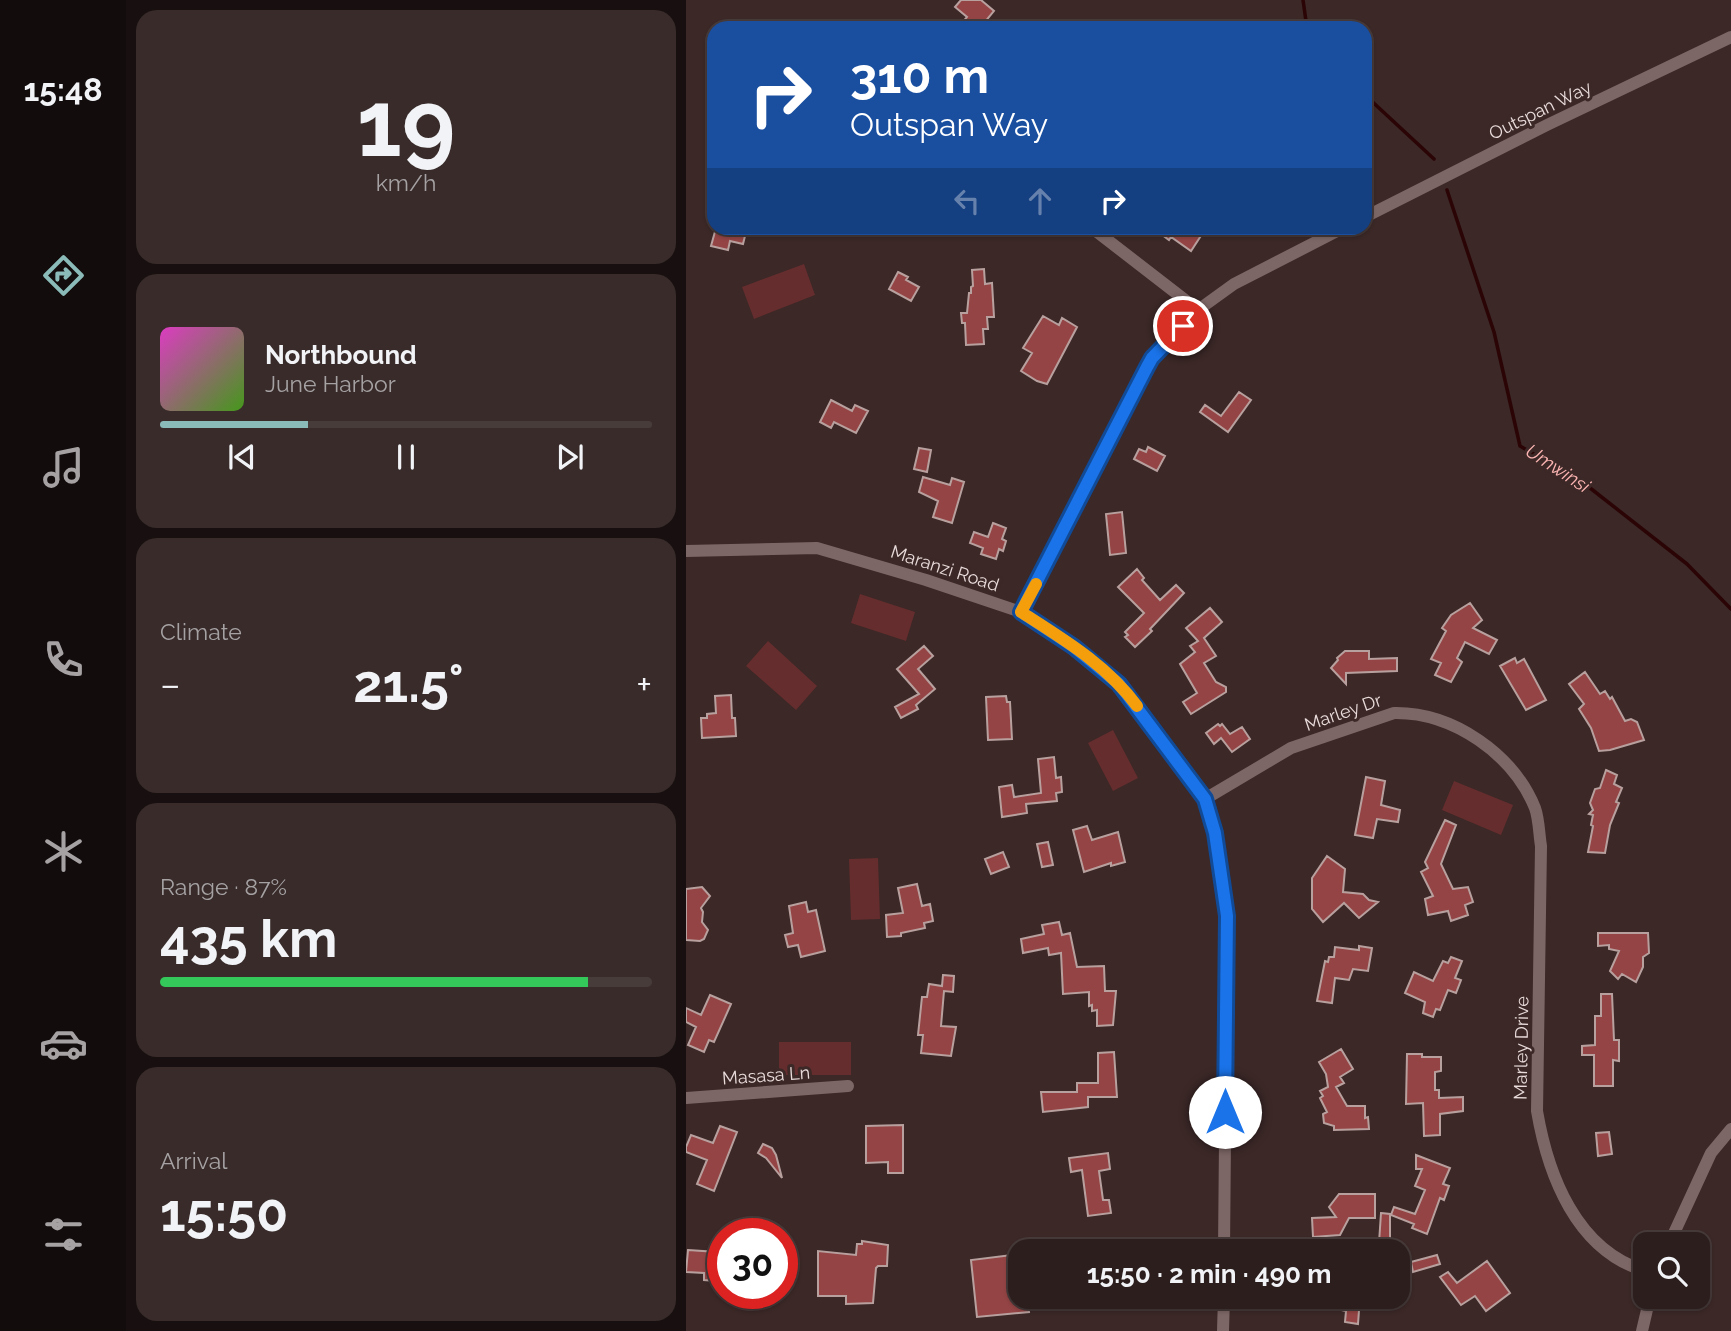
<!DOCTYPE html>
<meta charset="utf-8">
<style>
:root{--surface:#2c1e1d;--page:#382b2a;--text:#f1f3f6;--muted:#a6a2a4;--line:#483c3b;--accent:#8bbbb9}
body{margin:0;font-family:Raleway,sans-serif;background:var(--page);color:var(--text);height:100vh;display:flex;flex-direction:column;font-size:26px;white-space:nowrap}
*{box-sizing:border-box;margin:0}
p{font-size:23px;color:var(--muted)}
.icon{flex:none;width:38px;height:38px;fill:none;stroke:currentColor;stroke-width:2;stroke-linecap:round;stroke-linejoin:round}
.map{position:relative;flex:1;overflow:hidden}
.side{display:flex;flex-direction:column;gap:10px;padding:10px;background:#181010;width:560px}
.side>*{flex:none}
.banner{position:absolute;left:21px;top:21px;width:665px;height:214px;border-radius:21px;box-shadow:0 2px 5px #0004,0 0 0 2px var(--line);background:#1a4fa0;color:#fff;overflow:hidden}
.controls{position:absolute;left:947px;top:1232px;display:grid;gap:14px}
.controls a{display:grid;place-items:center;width:77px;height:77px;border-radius:14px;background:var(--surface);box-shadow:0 2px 5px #0004,0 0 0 2px var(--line);font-size:35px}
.speed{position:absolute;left:21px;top:1218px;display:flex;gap:14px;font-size:35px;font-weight:700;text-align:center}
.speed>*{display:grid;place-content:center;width:91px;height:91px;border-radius:50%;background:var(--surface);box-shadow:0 2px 5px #0004,0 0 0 2px var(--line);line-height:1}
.speed .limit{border:10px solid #d22;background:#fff;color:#111}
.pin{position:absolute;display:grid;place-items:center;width:60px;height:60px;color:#fff;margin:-30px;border:4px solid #fff;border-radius:50%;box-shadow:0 2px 7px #0007}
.me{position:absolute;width:77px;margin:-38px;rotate:0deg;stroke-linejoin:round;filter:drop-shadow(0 0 5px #0008)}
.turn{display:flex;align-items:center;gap:24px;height:147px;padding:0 28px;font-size:32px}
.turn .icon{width:91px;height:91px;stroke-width:2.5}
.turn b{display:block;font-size:49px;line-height:60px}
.lanes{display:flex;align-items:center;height:66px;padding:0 28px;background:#0003;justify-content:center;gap:35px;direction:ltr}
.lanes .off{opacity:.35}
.big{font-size:52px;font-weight:700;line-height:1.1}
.side .card{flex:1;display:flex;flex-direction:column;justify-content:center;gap:10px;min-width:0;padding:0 24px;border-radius:21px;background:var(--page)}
.side .dial{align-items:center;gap:0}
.dial b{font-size:91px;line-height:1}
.song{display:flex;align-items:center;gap:21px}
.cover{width:84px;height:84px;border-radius:10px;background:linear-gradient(135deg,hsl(310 70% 55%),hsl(100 70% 35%))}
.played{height:7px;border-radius:4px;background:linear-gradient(90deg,var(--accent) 30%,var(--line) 30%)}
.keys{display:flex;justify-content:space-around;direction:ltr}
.heat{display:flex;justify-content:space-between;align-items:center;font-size:38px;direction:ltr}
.charge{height:10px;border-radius:5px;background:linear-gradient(90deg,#34c759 87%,var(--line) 0)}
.trip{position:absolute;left:322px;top:1239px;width:402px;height:70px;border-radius:21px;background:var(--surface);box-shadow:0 2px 5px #0004,0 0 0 2px var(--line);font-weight:700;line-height:70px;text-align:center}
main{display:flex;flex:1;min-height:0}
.dock{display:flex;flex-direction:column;width:126px;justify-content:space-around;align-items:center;background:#120c0c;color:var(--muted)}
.dock .icon{width:49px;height:49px}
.dock .on{color:var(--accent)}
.dock b{font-size:32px;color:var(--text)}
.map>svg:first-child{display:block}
</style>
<main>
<nav class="dock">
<b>15:48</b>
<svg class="icon on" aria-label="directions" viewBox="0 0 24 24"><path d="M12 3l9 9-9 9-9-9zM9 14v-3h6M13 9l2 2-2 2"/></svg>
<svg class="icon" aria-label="music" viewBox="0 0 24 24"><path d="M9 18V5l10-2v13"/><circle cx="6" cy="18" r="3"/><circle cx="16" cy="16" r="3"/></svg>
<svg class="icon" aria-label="phone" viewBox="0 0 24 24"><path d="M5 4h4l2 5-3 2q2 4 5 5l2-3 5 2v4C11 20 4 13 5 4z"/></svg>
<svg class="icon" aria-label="climate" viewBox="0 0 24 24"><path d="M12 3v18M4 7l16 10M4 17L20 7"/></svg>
<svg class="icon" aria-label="car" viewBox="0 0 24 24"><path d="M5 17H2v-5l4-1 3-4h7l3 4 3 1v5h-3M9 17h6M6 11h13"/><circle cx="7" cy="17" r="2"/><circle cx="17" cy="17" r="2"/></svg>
<svg class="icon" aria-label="filters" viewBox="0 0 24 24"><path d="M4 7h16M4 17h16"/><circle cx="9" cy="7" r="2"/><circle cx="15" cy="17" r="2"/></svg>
</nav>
<section class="side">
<div class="card dial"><b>19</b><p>km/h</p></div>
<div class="card">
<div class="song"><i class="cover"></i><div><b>Northbound</b><p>June Harbor</p></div></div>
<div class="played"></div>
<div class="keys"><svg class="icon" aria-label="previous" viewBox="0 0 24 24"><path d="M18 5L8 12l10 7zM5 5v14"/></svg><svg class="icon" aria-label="pause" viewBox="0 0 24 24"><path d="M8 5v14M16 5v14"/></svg><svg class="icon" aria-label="next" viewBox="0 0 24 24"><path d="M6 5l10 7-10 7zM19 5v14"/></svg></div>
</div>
<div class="card"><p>Climate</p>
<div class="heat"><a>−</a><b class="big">21.5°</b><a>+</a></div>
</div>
<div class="card"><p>Range · 87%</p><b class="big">435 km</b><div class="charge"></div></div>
<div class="card"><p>Arrival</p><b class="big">15:50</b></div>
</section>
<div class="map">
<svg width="1045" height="1331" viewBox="0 0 1045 1331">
<rect width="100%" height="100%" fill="#3b2827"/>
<!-- green -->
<path fill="#652d2d" d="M118 264 129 295 68 319 56 287Z
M174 594 229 612 220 641 165 623Z
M82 641 131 686 110 710 60 666Z
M427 730 452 778 427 791 402 743Z
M768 781 827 805 815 835 756 810Z
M192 858 194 919 165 920 163 859Z
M93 1042H165V1075H93Z"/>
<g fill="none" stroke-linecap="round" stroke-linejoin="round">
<!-- stream -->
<path stroke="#2b0406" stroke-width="3.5" d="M617 0 621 28
M679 95 748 159
M761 190 808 332 834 446 899 484 1001 564 1045 609"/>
</g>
<!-- building -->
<path fill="#944444" stroke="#b8a09e" stroke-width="2" d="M275 0H295L308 11 294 28H272L281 17 269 7Z
M30 228H61L57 244 44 241 42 250 25 246Z
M467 228H520L505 251 485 237 483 240Z
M298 269 299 284 306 283 308 317H301L302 329H297L298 344 280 345 279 323H276L275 313H281L283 293H285V287L287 286 286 270Z
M212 272 222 277 220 280 233 287 225 301 203 289Z
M357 316 373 325 376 318 391 327 361 384 351 381 335 371 346 353 337 348Z
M553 392 565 400 542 432 514 412 519 405 535 416Z
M145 400 166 411 169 405 182 411 170 433 148 422 145 428 134 422Z
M462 447 479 456 471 471 448 459 453 449 460 452Z
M233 448 245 450 241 472 228 469Z
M237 477 264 485 266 478 278 482 266 523 247 517 252 501 233 492Z
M436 512 440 553 424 555 420 514Z
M307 523 320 528 316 539 320 541 317 551 313 549 310 559 295 554 297 548 284 543 288 532 302 537Z
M451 569 458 578 456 580 474 600 490 585 498 593 464 629 466 631 449 647 439 637 442 635 439 632 458 613 432 587Z
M784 603 796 620 787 628 811 640 803 654 779 642 771 658 776 662 765 682 749 675 755 663 745 659 760 631 756 628 765 615Z
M524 608 536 622 518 638 530 656 518 663 530 682 540 687V692L505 714 497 702 511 693 494 664 509 652 504 646 512 641 500 628Z
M238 646 247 656 232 669 249 689 230 705 232 709 215 718 209 707 233 694 211 669Z
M659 651H683V659L711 658V671L660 673V684L645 668 652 660 651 658Z
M829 658 831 663 838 659 860 700 840 710 814 666Z
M899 672 914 694 919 691 924 699 926 697 939 721 945 719 951 722 958 740 924 750 913 751 905 728 893 709 898 704 883 684Z
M45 695 46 718H49L50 736 16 738 15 718H21V714L30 713 29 696Z
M320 696 321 702H324L326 739 302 740 300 697Z
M532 724 534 726 536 724 544 734 556 727 564 739 546 752 535 738 528 744 520 733Z
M368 757 370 778 375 777 376 792 370 793 371 801 340 804 341 813 316 817 313 787 326 785 328 797 355 793 352 759Z
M920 770 931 775 928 784 936 788 930 802 933 803 924 825 919 853 902 852 907 826 905 825 907 815 903 814 907 810 904 803 909 789 914 788Z
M680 777 699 781 695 805 714 810 712 822 691 819 687 838 669 835Z
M759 820 770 825 755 864 767 889 782 887 787 902 779 905 782 915 765 921 762 911 742 915 739 899 747 896 735 872 742 868 739 862Z
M401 826 406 840 432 832 439 862 425 866V863L398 872 387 830Z
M362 842 367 865 356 867 351 844Z
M317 852 323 867 305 874 299 859Z
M641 856 659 869 657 892 677 894 683 900 692 902 673 918 658 903 637 922 626 909V878Z
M231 884 236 906 244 904 247 921 238 923 239 928 215 933V936L201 937 200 915 217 913 212 888Z
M16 887 24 896 15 908 17 912 16 922 22 930 18 939 14 941 0 940V889Z
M120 902 122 912 130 910 139 951 115 957 112 945 102 947 99 935 107 933 103 906Z
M373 922 376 935 384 933 391 967 418 966 419 991H430L427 1025 411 1026V1010L406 1011V1005L403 1006V992L377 994 375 953 363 955 362 948 337 953 335 939 358 934 356 925Z
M912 933H962L963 953 957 957V967L950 982 936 974 932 979 924 971 933 951 923 949V945L912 946Z
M673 946 686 948 682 971 667 969 663 980 649 978 646 1003 631 1001 639 961 642 962 643 957H648L649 947 673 950Z
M765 957 776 961 769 978 775 980 770 993 762 990 754 1010 750 1009 747 1017 737 1013 739 1002 719 993 728 972 747 981 757 961 762 963Z
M257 975 268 976 267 992 258 991 255 1026 270 1027 265 1056 235 1053 237 1035H232L236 997H241L243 984 256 986Z
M915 994H926L928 1040H933V1061L927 1060V1086H908V1055H896V1046L909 1045V1016H915Z
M24 995 45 1004 28 1042 23 1040 18 1052 2 1045 10 1027 0 1022V1008L15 1015Z
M655 1049 667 1069 654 1077 658 1083 650 1087 661 1106H679V1118L682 1117 683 1129 648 1130V1126L638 1123 637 1114 641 1112 634 1098 637 1096 634 1091 642 1087 640 1074 633 1062Z
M428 1052 431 1097H402V1107L357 1112 355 1092H391V1083H412V1053Z
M721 1054H736V1057H755V1071L749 1072V1090H753V1098L777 1097V1111L754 1114V1135L738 1136 737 1103 720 1104Z
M217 1125V1173H202V1162L180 1163V1126Z
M34 1126 51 1132 28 1191 11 1184 21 1160 0 1152V1147L5 1135 27 1143Z
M923 1132 926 1154 912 1156 910 1133Z
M77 1144 86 1148 90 1155 96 1178 80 1158 72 1153Z
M422 1153 424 1169 413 1171 417 1200H423L425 1213 402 1216 396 1170 385 1172 383 1158Z
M730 1155 764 1168 757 1184 763 1186 758 1200 754 1198 741 1234 726 1228 728 1224 705 1215 708 1207 729 1214 739 1190 729 1186 736 1169H730Z
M653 1194H689V1218H663L654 1235 627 1237 626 1218 650 1217 643 1207Z
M695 1213 704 1214V1243H693Z
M176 1241 202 1245 201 1266H192L190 1268 187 1303 160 1304V1296H132V1251L170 1255 171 1244H176Z
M2 1250 31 1252 29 1281 18 1280V1273L0 1272Z
M334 1254V1297H341L343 1312 291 1317 285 1260Z
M751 1255 754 1264 727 1272 725 1262Z
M801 1261 824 1293 800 1311 789 1296 775 1305 754 1277 762 1272 771 1283Z
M657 1297H674L672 1324 659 1322 660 1311 655 1310Z"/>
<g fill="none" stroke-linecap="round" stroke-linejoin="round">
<!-- street -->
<path stroke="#7d6766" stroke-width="12" d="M679 217 861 125 1045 37
M406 228 512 310
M0 551 131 548 240 580 335 612 388 647 441 692 519 799 529 833 541 916 538 1251
M335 612 396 491 466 358 512 310 548 284 657 228
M519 799 605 748 708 713C767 712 827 754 849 808 853 819 853 834 855 846L851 1111C862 1175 890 1250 959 1271
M0 1098 162 1086
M983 1244 1025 1153 1045 1129
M537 1331 538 1297
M956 1331 964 1297"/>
</g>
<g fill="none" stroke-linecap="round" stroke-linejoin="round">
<!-- route casing -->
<g stroke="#114b97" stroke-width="18">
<path id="route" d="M497 326 466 358 461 367 335 612 388 647 433 684 519 799 529 833 541 916 539 1112"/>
</g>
<!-- route -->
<use href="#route" stroke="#1a73e8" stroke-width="12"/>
<!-- slow -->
<path stroke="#f59e0b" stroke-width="12" d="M350 584 335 612C377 639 421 665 451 706"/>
</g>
<g text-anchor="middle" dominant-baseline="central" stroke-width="6" stroke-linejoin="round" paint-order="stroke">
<!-- street labels -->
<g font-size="18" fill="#e9dcdb" stroke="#3b2827">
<text transform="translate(854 110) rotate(-26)">Outspan Way</text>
<text transform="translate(259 568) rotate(18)">Maranzi Road</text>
<text transform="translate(657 712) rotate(-19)">Marley Dr</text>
<text transform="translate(835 1048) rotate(-89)">Marley Drive</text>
<text transform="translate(80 1075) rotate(-4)">Masasa Ln</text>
</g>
<!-- water labels -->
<g font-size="19" font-style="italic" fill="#fbb4b1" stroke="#3b2827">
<text transform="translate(872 468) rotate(33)">Umwinsi</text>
</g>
</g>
</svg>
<div class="controls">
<a><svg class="icon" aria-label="search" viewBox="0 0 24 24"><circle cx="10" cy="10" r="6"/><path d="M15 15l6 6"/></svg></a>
</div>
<div class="speed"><div class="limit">30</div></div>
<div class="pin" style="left:497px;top:326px;background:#d93025"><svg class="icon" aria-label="arrive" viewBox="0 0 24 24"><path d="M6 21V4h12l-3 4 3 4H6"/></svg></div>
<svg class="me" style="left:539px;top:1112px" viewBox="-20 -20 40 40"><circle r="19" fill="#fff"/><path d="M0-13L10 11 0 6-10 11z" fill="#1a73e8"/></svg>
<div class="trip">15:50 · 2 min · 490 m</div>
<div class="banner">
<div class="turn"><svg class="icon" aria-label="right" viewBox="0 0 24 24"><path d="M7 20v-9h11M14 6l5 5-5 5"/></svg><div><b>310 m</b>Outspan Way</div></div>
<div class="lanes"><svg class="icon off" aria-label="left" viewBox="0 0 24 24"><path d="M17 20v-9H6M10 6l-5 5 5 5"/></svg><svg class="icon off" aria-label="ahead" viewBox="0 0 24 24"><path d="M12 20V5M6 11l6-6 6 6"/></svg><svg class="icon" aria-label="right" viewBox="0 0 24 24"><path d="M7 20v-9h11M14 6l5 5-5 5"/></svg></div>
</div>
</div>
</main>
